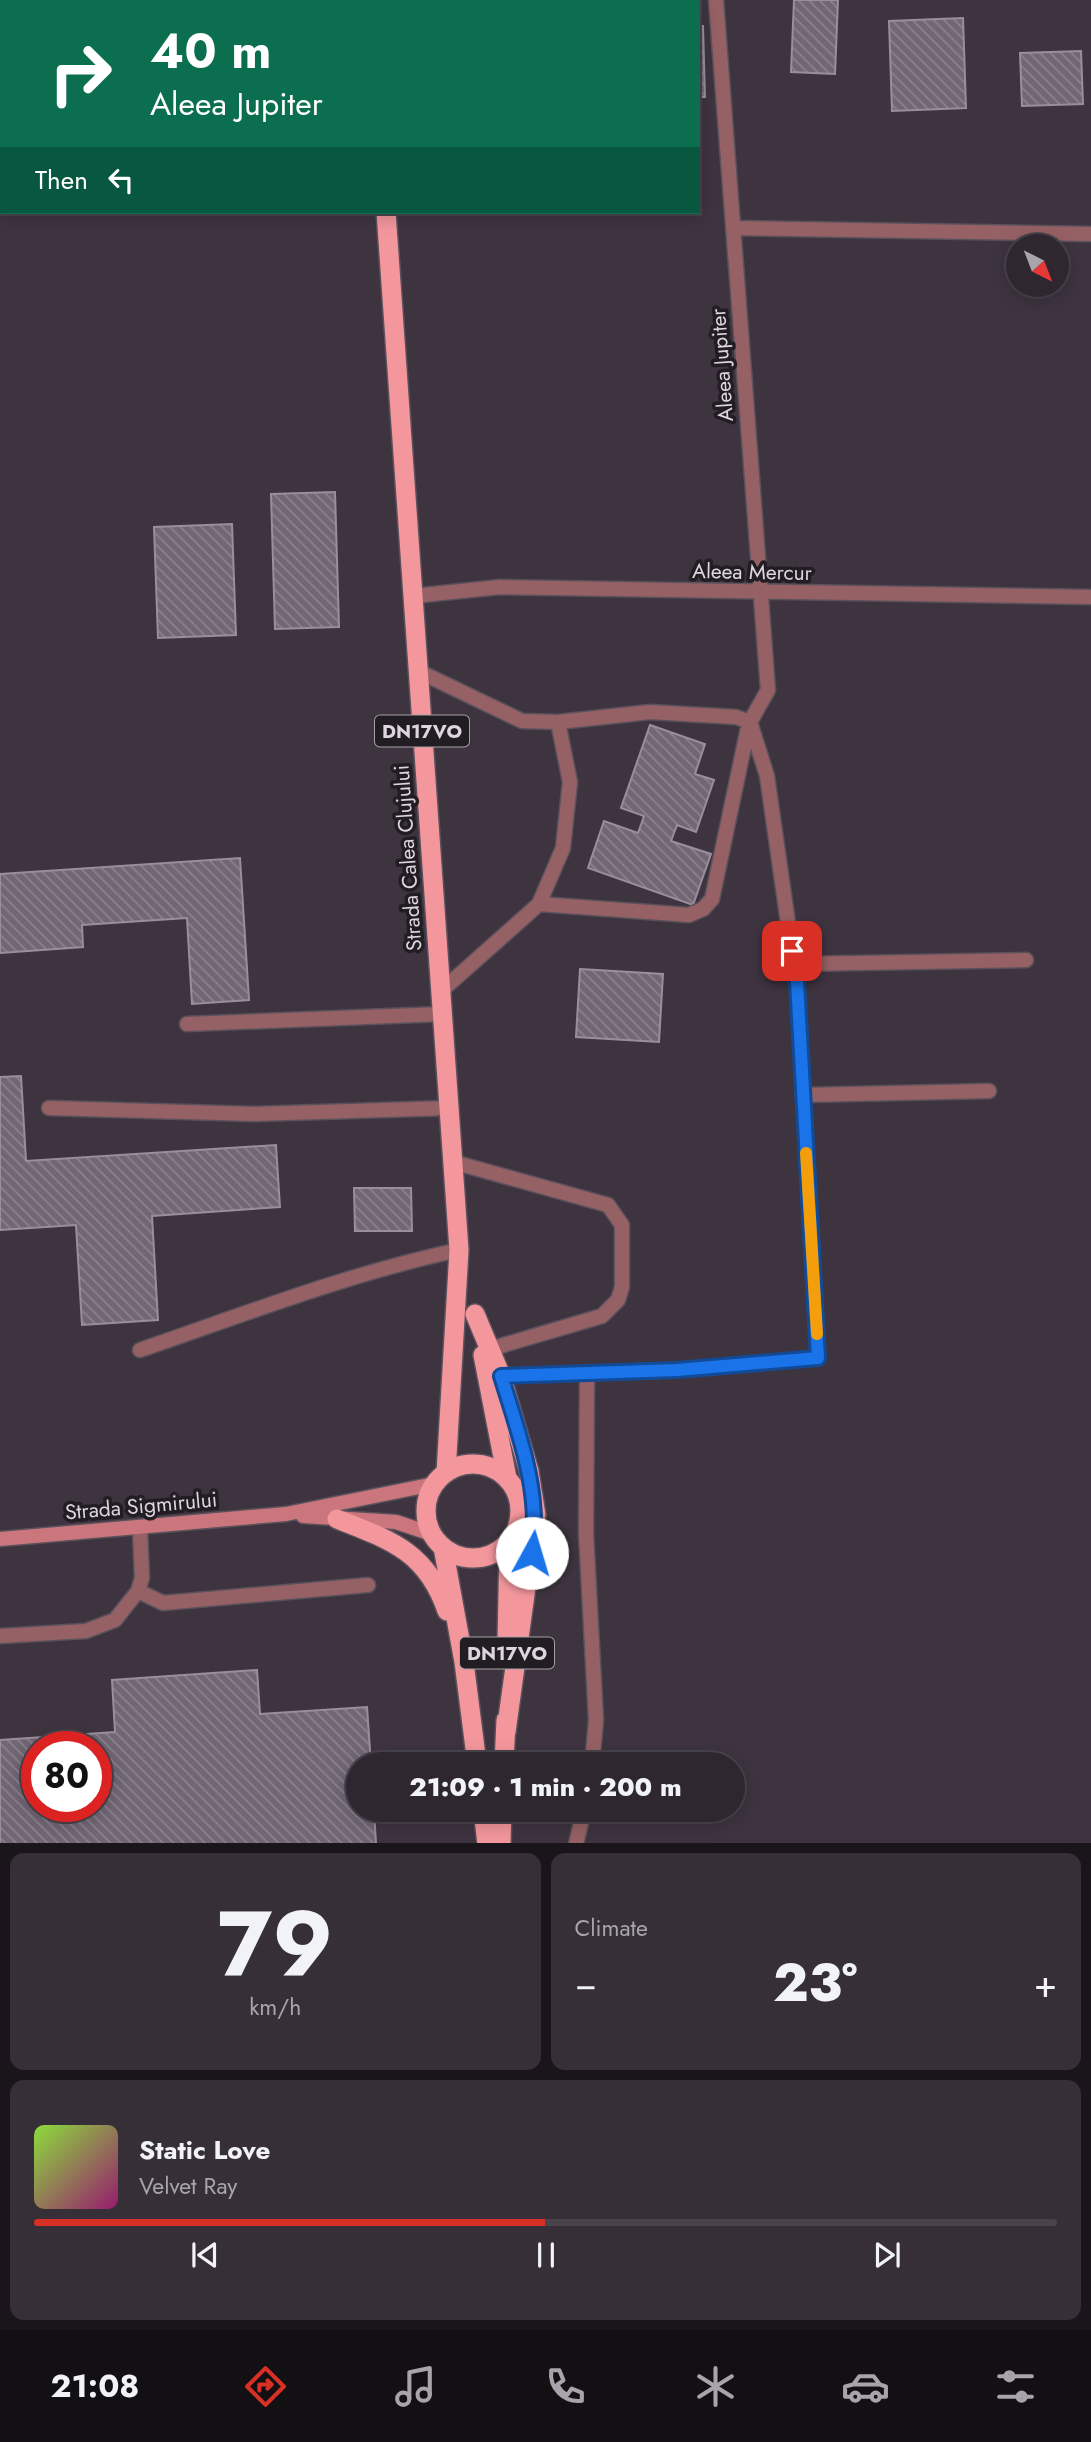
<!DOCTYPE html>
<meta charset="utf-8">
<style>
:root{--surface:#2e2730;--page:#362f38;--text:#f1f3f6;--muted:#a7a5ab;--line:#49444c;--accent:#d93025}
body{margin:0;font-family:Jost,sans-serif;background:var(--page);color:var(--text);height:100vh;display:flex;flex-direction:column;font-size:26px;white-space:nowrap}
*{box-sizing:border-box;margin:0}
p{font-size:23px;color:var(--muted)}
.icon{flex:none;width:38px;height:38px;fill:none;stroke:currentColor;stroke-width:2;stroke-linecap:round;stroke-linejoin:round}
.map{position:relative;height:1843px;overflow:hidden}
.drawer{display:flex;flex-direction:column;gap:10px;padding:10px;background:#19151a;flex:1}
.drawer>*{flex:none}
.guide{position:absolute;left:0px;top:0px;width:700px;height:214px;box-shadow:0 4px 18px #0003,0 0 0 2px var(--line);background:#0b6e4f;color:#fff;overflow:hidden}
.needle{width:46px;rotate:138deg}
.buttons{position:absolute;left:1006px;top:234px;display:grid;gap:14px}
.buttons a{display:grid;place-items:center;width:63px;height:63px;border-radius:50%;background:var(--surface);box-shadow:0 4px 18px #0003,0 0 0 2px var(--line);font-size:35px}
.speed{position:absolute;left:21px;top:1731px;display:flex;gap:14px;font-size:35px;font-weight:700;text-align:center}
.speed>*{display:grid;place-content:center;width:91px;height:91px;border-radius:50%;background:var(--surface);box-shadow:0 4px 18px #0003,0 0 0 2px var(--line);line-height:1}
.speed .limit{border:10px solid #d22;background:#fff;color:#111}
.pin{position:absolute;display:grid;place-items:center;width:60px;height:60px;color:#fff;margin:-30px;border-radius:14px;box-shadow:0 4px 10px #0006}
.me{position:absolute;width:77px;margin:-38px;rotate:6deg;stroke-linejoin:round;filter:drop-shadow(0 0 5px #0008)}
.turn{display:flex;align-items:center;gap:24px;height:147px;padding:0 35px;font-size:32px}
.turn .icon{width:91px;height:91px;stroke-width:2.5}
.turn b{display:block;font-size:49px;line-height:60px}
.then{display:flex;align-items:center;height:66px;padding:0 35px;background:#0003;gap:14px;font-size:26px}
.big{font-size:52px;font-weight:800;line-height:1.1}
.drawer .widget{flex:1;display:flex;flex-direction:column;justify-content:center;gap:10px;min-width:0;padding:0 24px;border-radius:14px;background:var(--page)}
.drawer .dial{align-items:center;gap:0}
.dial b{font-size:91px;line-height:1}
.song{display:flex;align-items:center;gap:21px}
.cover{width:84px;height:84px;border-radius:10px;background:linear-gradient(135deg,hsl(90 70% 55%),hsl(320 70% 35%))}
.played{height:7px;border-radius:4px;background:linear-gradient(90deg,var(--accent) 50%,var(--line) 50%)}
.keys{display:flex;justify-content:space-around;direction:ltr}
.heat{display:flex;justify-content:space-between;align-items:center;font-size:38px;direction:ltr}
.drawer .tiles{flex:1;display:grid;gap:10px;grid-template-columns:1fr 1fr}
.widget:last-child{grid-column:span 2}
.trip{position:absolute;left:346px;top:1752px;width:399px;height:70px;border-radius:35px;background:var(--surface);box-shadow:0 4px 18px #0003,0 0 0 2px var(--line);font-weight:800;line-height:70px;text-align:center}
.dock{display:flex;height:112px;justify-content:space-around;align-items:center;background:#121013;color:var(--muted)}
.dock .icon{width:49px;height:49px}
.dock .on{color:var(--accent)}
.dock b{font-size:32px;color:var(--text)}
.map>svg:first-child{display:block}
</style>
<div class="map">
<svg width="1091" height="1844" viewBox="0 0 1091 1844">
<defs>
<pattern id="building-back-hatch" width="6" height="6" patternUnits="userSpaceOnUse" patternTransform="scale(1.75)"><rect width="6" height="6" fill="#716674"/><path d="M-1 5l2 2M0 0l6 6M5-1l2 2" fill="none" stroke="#8b828e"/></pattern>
</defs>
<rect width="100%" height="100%" fill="#3e3440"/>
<!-- building -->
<path fill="url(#building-back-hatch)" stroke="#9a8e9d" stroke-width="2" fill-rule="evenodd" d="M794 0H838L835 74 791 72Z
M963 18 966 108 892 111 889 21Z
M698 26H703L705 97H698Z
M1081 51 1083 104 1022 106 1020 53Z
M335 492 339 627 275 629 271 494Z
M232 524 236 635 158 638 154 527Z
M650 725 705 744 695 774 714 780 696 832 677 825 671 841 711 854 693 905 588 868 604 821 638 833 644 816 621 808Z
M240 858 249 1000 192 1004 187 918 82 925 83 947 0 953V874Z
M580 969 663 974 659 1042 576 1037Z
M21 1076 26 1161 276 1145 280 1207 152 1216 158 1320 82 1325 76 1225 0 1230V1077Z
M354 1188H411L412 1231H355Z
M257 1670 260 1714 367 1707 371 1764H359V1810H374L376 1844H0V1740L115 1732 112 1680ZM37 1746H96V1806H37Z"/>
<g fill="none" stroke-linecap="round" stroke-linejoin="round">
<!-- service casing -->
<g stroke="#5b515c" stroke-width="17">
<path id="service" d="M418 671 522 721 558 722 570 782 563 848 539 904 440 992
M558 722 650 712 736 717 750 722 767 776 792 951
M539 904 689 915 703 909 712 899 749 723
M796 964 1026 960
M187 1024 442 1014
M803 1095 989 1091
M49 1108 254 1114 449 1108
M453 1162 608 1205 622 1225V1287L618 1300 602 1316 490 1349
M140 1350C245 1314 350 1273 459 1250
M138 1591 163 1603 368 1585
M0 1636 86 1631 115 1620 138 1591 142 1578 140 1529"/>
</g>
<!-- minor casing -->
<g stroke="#5b515c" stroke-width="17">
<path id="minor" d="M716 0 768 690 750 722
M733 228 1091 234
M413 596 500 587 1091 597
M501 1376 677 1370 818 1358 796 964 792 951"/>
</g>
<!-- tertiary casing -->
<g stroke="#5b515c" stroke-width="17">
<path id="tertiary" d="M587 1374 586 1533 596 1720 592 1764
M576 1844 584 1810"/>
</g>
<!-- secondary casing -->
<g stroke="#5b515c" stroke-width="17">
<path id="secondary" d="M303 1516 396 1522 432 1534
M0 1539 286 1514 434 1484"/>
</g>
<!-- trunk casing -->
<g stroke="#5b515c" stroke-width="22">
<path id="trunk" d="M371 0V2
M386 212 459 1250 446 1473
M475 1314 501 1376 529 1471 536 1515 506 1732
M483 1355 507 1478
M426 1511a47 47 0 1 1 94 0a47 47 0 1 1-94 0Z
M337 1519C391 1540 427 1552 447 1611
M443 1547 464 1662 477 1764
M507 1644 509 1541
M504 1764 506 1720
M483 1810 487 1844
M501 1844 502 1810"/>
</g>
<!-- service -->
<use href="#service" stroke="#966164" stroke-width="14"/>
<!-- minor -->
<use href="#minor" stroke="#966164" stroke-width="14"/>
<!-- tertiary -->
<use href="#tertiary" stroke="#966164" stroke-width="14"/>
<!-- secondary -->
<use href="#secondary" stroke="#ca767c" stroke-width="14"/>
<!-- trunk -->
<use href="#trunk" stroke="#f4979d" stroke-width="19"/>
</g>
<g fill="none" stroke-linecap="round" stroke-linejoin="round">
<!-- route casing -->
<g stroke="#114b97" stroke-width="18">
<path id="route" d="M532 1553C541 1491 519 1435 501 1376L677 1370 818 1358 796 964 792 951"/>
</g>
<!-- route -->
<use href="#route" stroke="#1a73e8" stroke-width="12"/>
<!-- slow -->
<path stroke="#f59e0b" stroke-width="12" d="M806 1153 817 1334"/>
</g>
<g text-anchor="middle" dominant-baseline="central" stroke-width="7" stroke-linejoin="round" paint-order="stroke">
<!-- shield labels -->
<g fill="#221d23" stroke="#a59ea6" stroke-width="2">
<rect x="375" y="715.5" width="94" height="31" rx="5"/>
<rect x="460" y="1637.5" width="94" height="31" rx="5"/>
</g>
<g font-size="19" font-weight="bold" fill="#ddd6de">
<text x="422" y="731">DN17VO</text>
<text x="507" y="1653">DN17VO</text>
</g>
<!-- street labels -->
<g font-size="21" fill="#ddd6de" stroke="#221d23">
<text transform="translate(722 365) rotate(-94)">Aleea Jupiter</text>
<text transform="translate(752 572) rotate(1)">Aleea Mercur</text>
<text transform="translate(408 858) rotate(-94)">Strada Calea Clujului</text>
<text transform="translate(141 1506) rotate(-5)">Strada Sigmirului</text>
</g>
</g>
</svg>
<div class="buttons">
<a><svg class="needle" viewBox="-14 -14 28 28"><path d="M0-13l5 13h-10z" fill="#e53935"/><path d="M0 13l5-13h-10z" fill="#a7a5ab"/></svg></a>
</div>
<div class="speed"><div class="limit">80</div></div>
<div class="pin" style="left:792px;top:951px;background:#d93025"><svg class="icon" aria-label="arrive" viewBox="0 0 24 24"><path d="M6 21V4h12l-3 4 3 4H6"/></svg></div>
<svg class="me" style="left:532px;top:1553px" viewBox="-20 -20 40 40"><circle r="19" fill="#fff"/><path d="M0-13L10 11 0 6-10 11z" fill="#1a73e8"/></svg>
<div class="trip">21:09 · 1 min · 200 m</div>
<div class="guide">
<div class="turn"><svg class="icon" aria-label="right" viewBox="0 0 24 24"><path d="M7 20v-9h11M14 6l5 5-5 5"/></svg><div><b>40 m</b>Aleea Jupiter</div></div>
<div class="then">Then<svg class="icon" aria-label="left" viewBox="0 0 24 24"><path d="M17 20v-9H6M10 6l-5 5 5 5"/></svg></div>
</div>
</div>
<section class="drawer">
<div class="tiles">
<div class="widget dial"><b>79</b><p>km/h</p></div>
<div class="widget"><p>Climate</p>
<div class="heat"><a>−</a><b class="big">23°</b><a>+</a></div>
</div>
<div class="widget">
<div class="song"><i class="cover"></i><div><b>Static Love</b><p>Velvet Ray</p></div></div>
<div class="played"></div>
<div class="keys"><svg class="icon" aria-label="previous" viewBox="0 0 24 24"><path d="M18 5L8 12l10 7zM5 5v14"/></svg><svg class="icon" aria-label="pause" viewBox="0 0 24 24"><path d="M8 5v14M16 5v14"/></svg><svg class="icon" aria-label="next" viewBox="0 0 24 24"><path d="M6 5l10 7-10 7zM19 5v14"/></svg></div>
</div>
</div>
</section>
<nav class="dock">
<b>21:08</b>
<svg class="icon on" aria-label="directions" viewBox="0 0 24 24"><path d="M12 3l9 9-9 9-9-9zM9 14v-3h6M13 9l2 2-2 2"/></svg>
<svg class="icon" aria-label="music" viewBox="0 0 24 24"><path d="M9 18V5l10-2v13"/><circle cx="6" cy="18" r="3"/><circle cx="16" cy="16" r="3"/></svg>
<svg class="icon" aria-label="phone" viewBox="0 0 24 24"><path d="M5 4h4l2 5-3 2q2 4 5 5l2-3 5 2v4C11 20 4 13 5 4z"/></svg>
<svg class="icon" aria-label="climate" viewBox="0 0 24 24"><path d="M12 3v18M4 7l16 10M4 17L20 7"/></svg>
<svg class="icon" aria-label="car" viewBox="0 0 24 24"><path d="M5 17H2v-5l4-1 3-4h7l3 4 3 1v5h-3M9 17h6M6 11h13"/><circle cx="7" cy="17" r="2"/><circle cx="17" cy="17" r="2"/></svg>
<svg class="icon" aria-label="filters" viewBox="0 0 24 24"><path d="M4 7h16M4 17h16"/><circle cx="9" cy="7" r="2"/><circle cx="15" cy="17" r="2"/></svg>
</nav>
